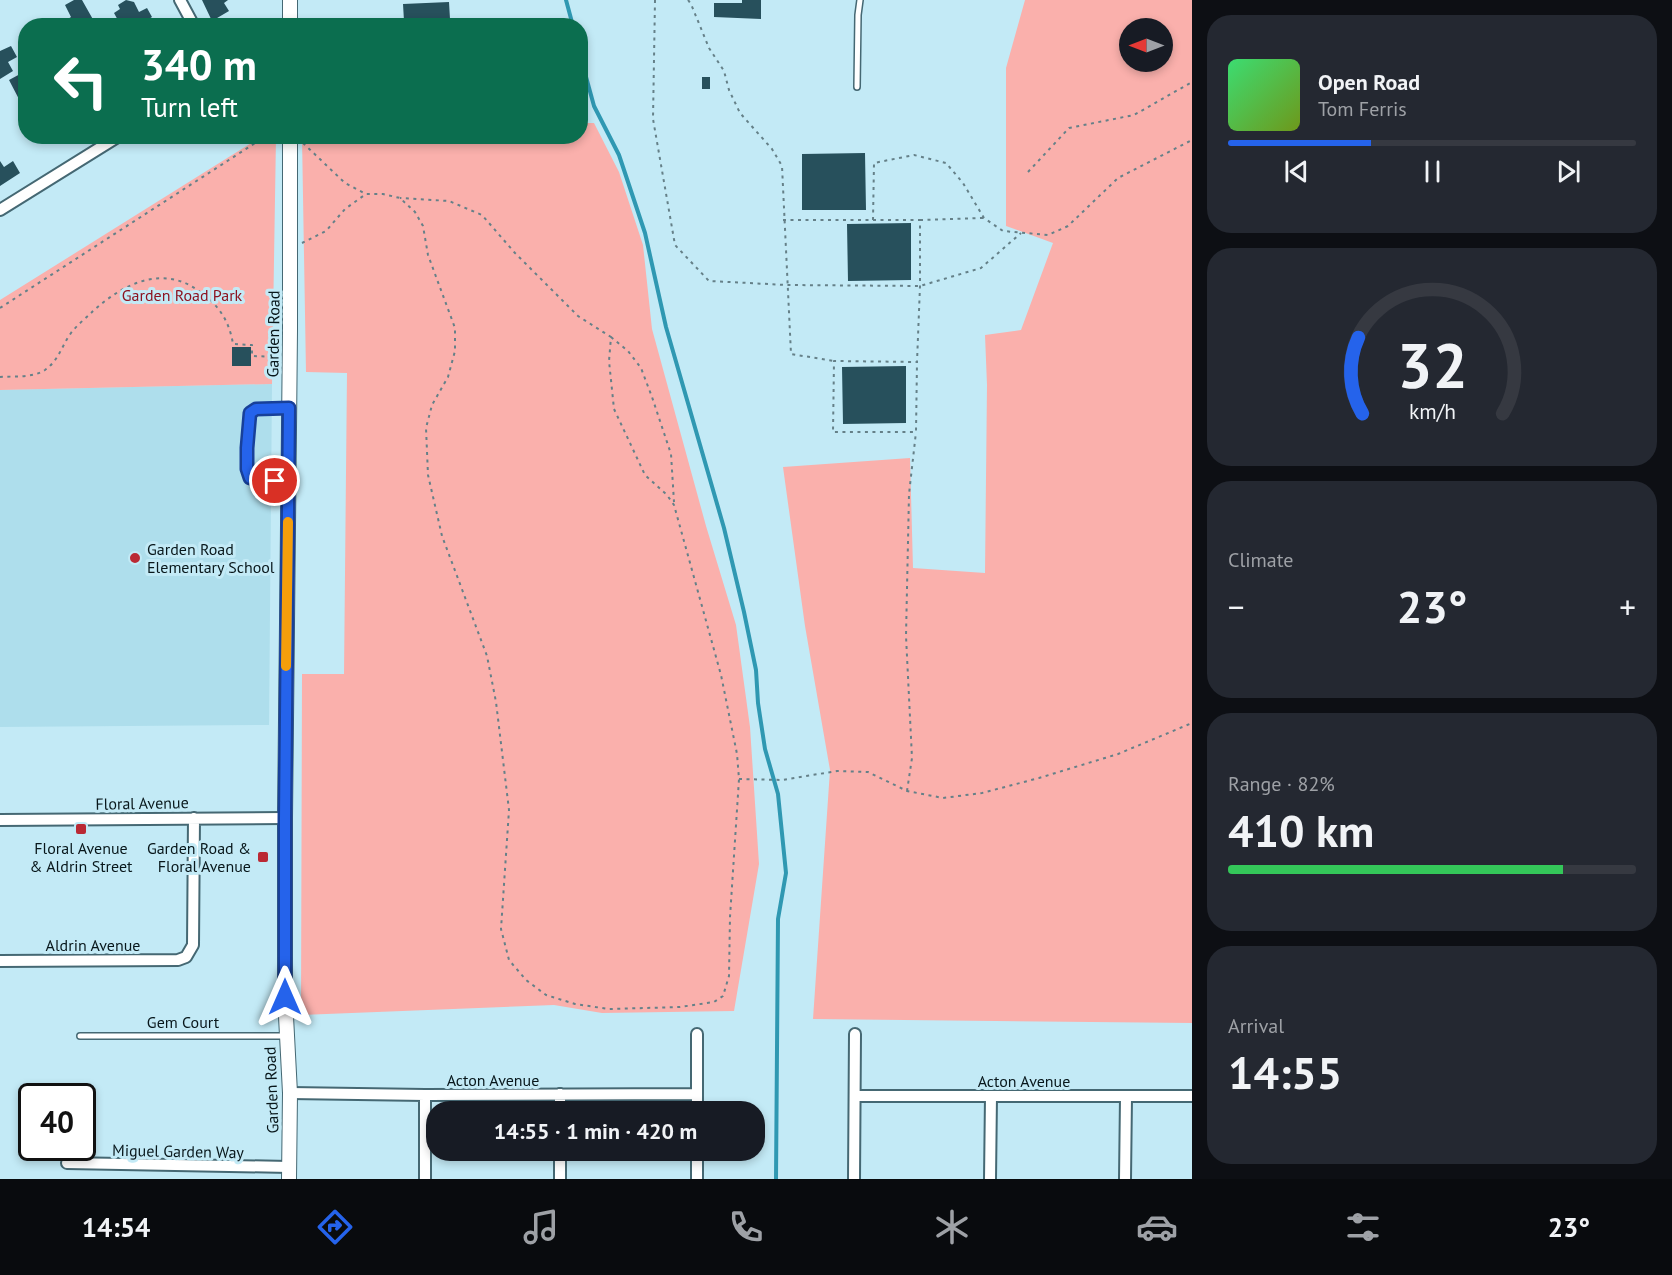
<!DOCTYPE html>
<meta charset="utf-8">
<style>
:root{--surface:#171b24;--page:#242831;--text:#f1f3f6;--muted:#9ea1a6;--line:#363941;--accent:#2563eb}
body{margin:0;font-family:"PT Sans",sans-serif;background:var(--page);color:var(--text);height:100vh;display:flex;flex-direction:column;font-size:22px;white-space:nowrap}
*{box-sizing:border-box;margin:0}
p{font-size:20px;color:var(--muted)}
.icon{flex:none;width:33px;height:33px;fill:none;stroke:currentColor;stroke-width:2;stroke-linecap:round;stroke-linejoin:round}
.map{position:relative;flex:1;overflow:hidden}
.sheet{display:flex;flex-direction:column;gap:15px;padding:15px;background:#0d0f14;width:480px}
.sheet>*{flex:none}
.hud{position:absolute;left:18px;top:18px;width:570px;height:126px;border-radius:24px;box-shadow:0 3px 9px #0003;background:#0b6e4f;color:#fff;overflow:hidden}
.needle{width:39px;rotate:270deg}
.tools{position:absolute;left:1119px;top:18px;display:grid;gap:12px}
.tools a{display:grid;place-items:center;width:54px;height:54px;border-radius:50%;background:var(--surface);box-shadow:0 3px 9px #0003;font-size:30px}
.speed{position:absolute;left:18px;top:1083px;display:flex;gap:12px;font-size:30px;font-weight:700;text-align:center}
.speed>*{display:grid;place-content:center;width:78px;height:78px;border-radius:50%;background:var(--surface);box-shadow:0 3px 9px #0003;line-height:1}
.speed .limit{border:3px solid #111;border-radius:9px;background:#fff;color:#111}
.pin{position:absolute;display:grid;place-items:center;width:51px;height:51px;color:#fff;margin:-26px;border:3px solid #fff;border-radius:50%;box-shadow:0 2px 6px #0007}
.me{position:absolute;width:66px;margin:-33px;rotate:0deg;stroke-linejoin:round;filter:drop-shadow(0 0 4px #0008)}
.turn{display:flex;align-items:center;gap:21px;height:126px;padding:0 24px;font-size:27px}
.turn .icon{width:78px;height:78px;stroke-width:2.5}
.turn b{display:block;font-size:42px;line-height:51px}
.big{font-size:45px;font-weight:800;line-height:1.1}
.sheet .tile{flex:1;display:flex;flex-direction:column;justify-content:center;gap:9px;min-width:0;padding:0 21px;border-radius:24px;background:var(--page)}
.sheet .dial{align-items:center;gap:0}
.dial svg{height:156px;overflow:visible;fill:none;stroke:var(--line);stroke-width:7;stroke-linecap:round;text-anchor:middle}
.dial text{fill:var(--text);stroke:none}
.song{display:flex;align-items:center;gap:18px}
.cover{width:72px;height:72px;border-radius:9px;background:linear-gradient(135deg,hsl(140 70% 55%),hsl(80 70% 35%))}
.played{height:6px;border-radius:3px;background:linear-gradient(90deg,var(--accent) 35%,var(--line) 35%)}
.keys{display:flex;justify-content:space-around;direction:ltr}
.heat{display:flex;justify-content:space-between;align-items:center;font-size:33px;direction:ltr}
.charge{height:9px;border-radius:4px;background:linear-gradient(90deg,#34c759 82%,var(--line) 0)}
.trip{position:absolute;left:426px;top:1101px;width:339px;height:60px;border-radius:24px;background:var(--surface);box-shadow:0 3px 9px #0003;font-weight:800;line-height:60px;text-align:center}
.menu{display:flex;height:96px;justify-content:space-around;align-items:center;background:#090b0e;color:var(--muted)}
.menu .icon{width:42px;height:42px}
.menu .selected{color:var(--accent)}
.menu b{font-size:27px;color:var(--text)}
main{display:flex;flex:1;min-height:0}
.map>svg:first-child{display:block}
</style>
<main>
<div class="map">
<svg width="1192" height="1179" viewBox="0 0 1192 1179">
<rect width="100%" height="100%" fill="#c3eaf6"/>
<!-- built -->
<path fill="#aedeec" d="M272 384 269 725 0 727V390Z"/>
<!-- green -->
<path fill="#fab0ac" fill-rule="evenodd" d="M1025 0H1192V1023L813 1019 830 770 805 626 783 467 910 458 913 568 985 573 987 385 985 335 1021 330 1053 243 1006 226V68ZM1162 28V62H1130V28Z
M581 123H594L619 172 643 245 652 329 706 526 736 625 750 727 759 864 734 1011 602 1013 554 1005 301 1015 302 674H344L347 373 306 372 302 137 580 136Z
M261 137H276L272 384 0 390V300Z"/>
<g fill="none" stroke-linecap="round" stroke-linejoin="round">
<!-- stream -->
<path stroke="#2f98b2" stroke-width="4" d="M566 0 573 26
M580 55 594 106 619 155 645 233 666 327 724 528 744 612 756 670 758 703 765 749 778 794 786 873 778 919 776 1179"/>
</g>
<!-- building -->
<path fill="#27505c" d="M74 0H82L95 23 90 26H71L68 19 71 17 65 5Z
M126 0 134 2 139 12 147 8 152 17 138 26 120 24 114 13 120 9 118 5Z
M202 0H228L224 3 229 11 212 21Z
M742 0H761V19L714 17V3H742Z
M449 2 450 19 404 21 403 4Z
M11 46 17 57 8 62 13 71 0 79V51Z
M22 73 26 79V100L21 103 9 80Z
M702 77H710V89H702Z
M865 153 866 210H802V154Z
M0 161 4 167 13 161 20 173 0 186Z
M911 223V280L848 281 847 224Z
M232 347H251V366H232Z
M906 366V423L843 424 842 367Z"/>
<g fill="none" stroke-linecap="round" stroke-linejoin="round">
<!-- lane casing -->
<g stroke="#456873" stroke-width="8">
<path id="lane" d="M857 87 858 15 860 0
M287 481H261L250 478C244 457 248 434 250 413L256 409 287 408
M80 1036H286"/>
</g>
<!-- street casing -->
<g stroke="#456873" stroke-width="14">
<path id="street" d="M180 0 194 26
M0 210 119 136
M0 820 285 818
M0 961 178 960 186 957 193 945 194 818
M290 1093 425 1095 697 1094
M560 1094V1112
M855 1096H1192
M697 1112V1034
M560 1150V1179
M67 1163 289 1167
M425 1179V1095
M697 1179V1150
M854 1179 855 1034
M990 1179 991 1096
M1125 1179 1126 1097"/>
</g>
<!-- secondary casing -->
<g stroke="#456873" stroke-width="16">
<path id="secondary" d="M290 26V0
M289 1179 290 1093 285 997V818L290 330V136"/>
</g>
<!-- path -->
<path stroke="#658088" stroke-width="2" stroke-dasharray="3 4.5" stroke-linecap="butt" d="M655 0 653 119 675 245 709 281 787 285 920 286 981 268 1021 233
M688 0 691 4 709 48 724 71 729 90 740 113 772 149 782 166 791 354 834 361
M303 143 345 183 366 194
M1028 172 1069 128 1134 115 1192 82
M783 220H920V286L917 362 834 361 833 432H916L917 362
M873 220 874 163 914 155 946 163 963 183 984 218 1003 231 1048 235 1068 226 1118 178 1192 140
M920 220 983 218
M302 243 326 231 345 209 366 194H383L400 198 415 212 423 226 428 255 455 328V351L448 377 432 405 426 428 428 475 442 536 487 656 496 702 509 810 501 929 509 960 526 980 546 995 575 1004 609 1009 680 1007 714 1002 723 996 729 976 730 917 739 779 737 754 721 675 674 505 667 495 645 475 614 409 609 361 611 337 578 316 515 253 482 215 449 201 400 198
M0 308 266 136
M611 337 628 351 641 368 652 397 671 454 674 502
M0 377C14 376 33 378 45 370 59 360 61 347 71 333 77 325 86 318 93 311 122 285 160 265 196 289 217 303 229 319 233 344L252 345V356L278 357
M739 779 782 780 837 771 868 772 907 791 943 798 982 793 1039 778 1118 754 1192 723
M907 791 912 758 906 636 909 494 916 432"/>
<!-- lane -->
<use href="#lane" stroke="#fff" stroke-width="5"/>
<!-- street -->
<use href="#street" stroke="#fff" stroke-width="10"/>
<!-- secondary -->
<use href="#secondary" stroke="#fff" stroke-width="14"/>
</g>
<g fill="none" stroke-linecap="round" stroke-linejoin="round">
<!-- route casing -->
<g stroke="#184099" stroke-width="15">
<path id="route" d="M275 481 250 478 247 469V448L250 413 256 409 289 408 285 818V997"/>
</g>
<!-- route -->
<use href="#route" stroke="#2563eb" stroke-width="10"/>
<!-- slow -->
<path stroke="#f59e0b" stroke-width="10" d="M286 666 288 522"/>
</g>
<!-- markers -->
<g fill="#ba2934" stroke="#c3eaf6" stroke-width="2">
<circle cx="135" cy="558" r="6"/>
<rect x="75" y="823" width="12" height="12" rx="3"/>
<rect x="257" y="851" width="12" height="12" rx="3"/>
</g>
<g text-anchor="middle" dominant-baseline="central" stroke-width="6" stroke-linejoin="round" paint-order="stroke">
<!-- park labels -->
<g font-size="16" fill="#8d1321" stroke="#c3eaf6">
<text x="182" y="295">Garden Road Park</text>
</g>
<!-- street labels -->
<g font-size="16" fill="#08171b" stroke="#c3eaf6">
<text transform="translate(273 334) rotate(-89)">Garden Road</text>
<text transform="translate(142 803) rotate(-1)">Floral Avenue</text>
<text x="93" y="945">Aldrin Avenue</text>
<text x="183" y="1022">Gem Court</text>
<text x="493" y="1080">Acton Avenue</text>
<text x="1024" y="1081">Acton Avenue</text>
<text transform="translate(271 1090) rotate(-92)">Garden Road</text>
<text transform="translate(178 1151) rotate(1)">Miguel Garden Way</text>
</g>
<!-- poi labels -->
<g font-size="16" fill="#08171b" stroke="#c3eaf6" text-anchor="start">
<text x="147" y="549">Garden Road<tspan x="147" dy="18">Elementary School</tspan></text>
<text x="81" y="848" text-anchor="middle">Floral Avenue<tspan x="81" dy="18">&amp; Aldrin Street</tspan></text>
<text x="251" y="848" text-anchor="end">Garden Road &amp;<tspan x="251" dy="18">Floral Avenue</tspan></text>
</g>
</g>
</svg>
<div class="tools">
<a><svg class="needle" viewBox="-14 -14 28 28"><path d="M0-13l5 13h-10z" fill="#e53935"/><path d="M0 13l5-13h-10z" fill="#9ea1a6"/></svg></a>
</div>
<div class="speed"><div class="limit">40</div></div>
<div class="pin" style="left:275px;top:481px;background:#d93025"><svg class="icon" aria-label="arrive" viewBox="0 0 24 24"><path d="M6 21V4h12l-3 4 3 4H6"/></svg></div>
<svg class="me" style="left:285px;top:997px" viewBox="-20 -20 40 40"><path d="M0-17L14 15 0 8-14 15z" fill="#2563eb" stroke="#fff" stroke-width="4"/></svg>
<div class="trip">14:55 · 1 min · 420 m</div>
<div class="hud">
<div class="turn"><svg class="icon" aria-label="left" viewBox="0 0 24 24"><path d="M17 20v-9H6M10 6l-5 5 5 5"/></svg><div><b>340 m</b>Turn left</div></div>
</div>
</div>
<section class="sheet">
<div class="tile">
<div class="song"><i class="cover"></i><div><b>Open Road</b><p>Tom Ferris</p></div></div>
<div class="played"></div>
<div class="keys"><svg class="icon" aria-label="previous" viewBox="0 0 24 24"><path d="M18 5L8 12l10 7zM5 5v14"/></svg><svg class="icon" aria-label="pause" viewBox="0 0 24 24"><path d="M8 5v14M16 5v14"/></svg><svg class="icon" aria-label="next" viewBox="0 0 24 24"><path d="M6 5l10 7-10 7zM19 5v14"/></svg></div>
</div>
<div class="tile dial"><svg viewBox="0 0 100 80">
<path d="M14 69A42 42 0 1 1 86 69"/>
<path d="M14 69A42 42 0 0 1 12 30" stroke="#2563eb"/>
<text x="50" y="56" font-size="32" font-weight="700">32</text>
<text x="50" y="72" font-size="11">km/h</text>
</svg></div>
<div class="tile"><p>Climate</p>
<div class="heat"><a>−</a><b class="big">23°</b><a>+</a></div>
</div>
<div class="tile"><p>Range · 82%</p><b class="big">410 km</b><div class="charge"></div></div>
<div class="tile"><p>Arrival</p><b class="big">14:55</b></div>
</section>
</main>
<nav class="menu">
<b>14:54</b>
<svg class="icon selected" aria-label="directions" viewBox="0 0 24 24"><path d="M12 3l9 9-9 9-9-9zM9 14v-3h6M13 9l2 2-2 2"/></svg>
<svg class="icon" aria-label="music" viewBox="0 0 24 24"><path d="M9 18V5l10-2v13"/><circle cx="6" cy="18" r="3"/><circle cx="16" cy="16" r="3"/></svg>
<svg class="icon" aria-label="phone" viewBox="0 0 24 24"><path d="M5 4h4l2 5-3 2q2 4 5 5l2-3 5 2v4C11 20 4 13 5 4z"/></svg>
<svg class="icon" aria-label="climate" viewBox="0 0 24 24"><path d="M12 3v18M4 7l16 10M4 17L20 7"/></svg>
<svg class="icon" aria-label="car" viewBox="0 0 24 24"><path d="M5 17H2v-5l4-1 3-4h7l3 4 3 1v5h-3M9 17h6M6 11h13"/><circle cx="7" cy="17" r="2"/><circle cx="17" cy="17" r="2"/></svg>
<svg class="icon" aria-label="filters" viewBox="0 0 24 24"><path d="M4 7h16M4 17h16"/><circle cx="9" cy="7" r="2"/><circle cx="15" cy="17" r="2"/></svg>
<b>23°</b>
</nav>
